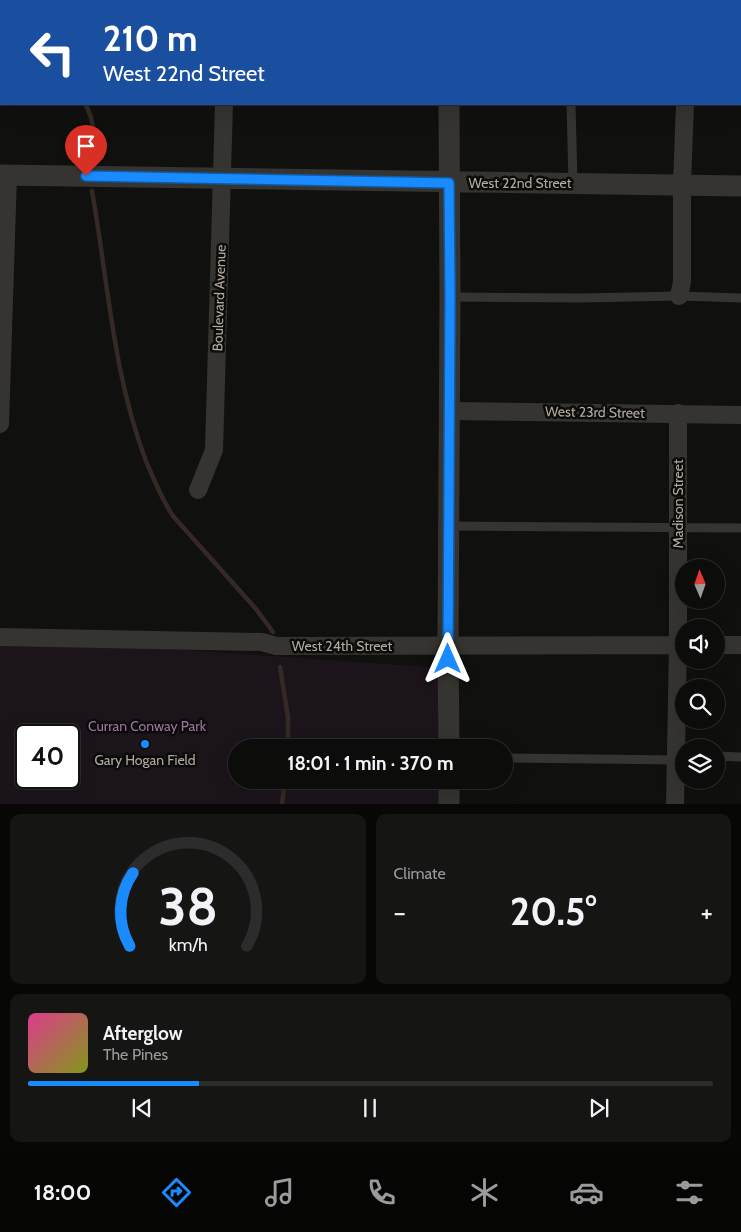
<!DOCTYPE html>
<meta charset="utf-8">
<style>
:root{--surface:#0c0c0b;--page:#151514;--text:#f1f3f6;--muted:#9a9b9d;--line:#2c2c2c;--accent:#198bfe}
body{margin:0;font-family:Cabin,sans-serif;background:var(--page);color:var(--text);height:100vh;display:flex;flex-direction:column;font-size:19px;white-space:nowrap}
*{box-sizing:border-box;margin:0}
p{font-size:16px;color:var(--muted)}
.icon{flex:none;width:28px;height:28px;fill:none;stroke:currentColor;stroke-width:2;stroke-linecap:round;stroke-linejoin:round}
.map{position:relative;height:804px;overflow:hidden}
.side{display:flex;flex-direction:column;gap:10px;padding:10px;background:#070706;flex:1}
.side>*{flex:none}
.banner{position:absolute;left:0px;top:0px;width:741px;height:105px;box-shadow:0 5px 20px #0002,0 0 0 1px var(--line);background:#1a4fa0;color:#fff;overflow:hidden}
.needle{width:32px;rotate:358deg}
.fabs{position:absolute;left:675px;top:559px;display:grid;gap:10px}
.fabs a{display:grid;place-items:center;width:50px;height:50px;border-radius:50%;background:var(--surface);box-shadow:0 5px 20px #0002,0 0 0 1px var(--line);font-size:25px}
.speed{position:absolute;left:15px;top:724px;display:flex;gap:10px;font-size:25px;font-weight:700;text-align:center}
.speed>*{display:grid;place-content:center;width:65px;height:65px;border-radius:50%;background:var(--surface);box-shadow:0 5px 20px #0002,0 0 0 1px var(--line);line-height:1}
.speed .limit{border:2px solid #111;border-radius:8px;background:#fff;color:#111}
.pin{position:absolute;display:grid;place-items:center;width:42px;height:42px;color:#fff;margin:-51px -21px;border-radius:50% 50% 50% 0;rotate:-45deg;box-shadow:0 0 5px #0007}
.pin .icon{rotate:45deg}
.me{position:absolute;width:55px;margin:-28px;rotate:0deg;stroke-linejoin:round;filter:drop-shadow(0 0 4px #0008)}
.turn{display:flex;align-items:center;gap:18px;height:105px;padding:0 20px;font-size:22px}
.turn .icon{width:65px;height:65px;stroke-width:2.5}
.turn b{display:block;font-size:35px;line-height:42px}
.big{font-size:38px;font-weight:700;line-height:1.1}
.side .card{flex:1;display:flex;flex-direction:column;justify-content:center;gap:8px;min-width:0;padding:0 18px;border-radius:10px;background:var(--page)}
.side .dial{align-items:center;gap:0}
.dial svg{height:130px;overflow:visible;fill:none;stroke:var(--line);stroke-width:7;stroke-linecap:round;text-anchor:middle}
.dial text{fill:var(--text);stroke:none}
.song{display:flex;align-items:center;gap:15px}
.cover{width:60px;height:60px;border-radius:8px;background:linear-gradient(135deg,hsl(330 70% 55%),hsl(70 70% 35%))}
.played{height:5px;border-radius:2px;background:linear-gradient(90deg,var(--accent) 25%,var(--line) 25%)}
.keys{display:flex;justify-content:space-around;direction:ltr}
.heat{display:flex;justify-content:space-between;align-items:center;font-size:28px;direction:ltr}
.side .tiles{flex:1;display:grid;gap:10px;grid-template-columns:1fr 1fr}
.card:last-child{grid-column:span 2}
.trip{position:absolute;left:228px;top:739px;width:285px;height:50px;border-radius:25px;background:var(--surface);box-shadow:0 5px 20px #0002,0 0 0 1px var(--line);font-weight:700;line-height:50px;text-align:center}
.dock{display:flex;height:80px;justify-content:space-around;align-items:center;background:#050504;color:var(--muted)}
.dock .icon{width:35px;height:35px}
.dock .on{color:var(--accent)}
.dock b{font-size:22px;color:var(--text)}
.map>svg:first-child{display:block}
</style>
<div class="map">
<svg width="741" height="805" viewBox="0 0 741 805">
<rect width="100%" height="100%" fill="#10100f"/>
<!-- green -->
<path fill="#1b151b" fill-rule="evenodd" d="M0 637 442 668 441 747 236 748V780H440V804H0ZM26 735H69V778H26Z"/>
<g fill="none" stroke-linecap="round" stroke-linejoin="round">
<!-- stream -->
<path stroke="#342925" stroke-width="4.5" d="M0 39 1 40
M85 104C96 122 94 142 93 162
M92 191C108 281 113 375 146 461 154 480 161 498 173 516L256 609 273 632
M280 667 288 717V748
M282 805 285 780"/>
<!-- service -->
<path stroke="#363430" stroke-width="9" d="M571 1V0
M571 104 573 183
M451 297 582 298 679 296 741 298
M449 526 741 528
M716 756 741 757
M504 758 679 760"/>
<!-- minor -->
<path stroke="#363430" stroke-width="18" d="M226 1V0
M687 1V0
M679 296 682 282V185L685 104
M450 411 741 415
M0 424 8 175
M198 490 214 450 224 104
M0 637 262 642 276 646 684 645
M716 645H741
M675 805 678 644V413"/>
<!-- tertiary -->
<path stroke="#363430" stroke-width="21" d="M449 1V0
M449 104 450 297 448 647 449 748
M0 175 741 186
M449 805V780"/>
</g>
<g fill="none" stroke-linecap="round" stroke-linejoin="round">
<!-- route casing -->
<g stroke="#105aa5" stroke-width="12">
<path id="route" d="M86 176 449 183 450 296 448 659"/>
</g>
<!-- route -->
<use href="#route" stroke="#198bfe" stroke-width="9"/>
</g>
<!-- markers -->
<circle fill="#198bfe" stroke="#0b0b0a" stroke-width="2" cx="145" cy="744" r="5"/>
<g text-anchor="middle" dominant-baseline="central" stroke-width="5" stroke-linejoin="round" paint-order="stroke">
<!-- street labels -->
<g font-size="14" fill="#b3a99f" stroke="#0b0b0a">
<text x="520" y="183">West 22nd Street</text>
<text transform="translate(219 298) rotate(-88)">Boulevard Avenue</text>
<text transform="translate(595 412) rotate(1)">West 23rd Street</text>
<text transform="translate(678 504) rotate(-90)">Madison Street</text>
<text x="342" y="646">West 24th Street</text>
</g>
<!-- park labels -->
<g font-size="14" fill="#9b749f" stroke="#0b0b0a">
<text x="147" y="726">Curran Conway Park</text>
</g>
<!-- poi labels -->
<g font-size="14" fill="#b3a99f" stroke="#0b0b0a">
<text x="145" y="760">Gary Hogan Field</text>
</g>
</g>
</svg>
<div class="fabs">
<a><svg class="needle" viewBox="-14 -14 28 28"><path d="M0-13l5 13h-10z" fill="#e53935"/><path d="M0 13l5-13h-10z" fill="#9a9b9d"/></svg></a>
<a><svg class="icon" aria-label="sound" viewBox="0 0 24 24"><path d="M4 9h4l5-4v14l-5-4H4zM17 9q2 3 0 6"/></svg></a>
<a><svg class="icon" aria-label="search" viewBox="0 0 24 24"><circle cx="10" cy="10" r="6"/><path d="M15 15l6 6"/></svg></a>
<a><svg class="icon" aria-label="layers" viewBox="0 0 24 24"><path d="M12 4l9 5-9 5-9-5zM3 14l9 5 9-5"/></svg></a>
</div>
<div class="speed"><div class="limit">40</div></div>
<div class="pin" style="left:86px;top:176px;background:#d93025"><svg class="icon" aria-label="arrive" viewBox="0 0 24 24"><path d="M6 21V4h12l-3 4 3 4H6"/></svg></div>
<svg class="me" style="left:448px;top:659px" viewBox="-20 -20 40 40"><path d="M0-17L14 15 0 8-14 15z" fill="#198bfe" stroke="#fff" stroke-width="4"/></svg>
<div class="trip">18:01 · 1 min · 370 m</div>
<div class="banner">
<div class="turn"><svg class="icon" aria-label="left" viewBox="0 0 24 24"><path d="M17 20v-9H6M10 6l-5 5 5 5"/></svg><div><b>210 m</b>West 22nd Street</div></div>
</div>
</div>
<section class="side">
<div class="tiles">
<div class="card dial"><svg viewBox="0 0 100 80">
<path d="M14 69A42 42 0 1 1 86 69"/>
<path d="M14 69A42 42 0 0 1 16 24" stroke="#198bfe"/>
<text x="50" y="56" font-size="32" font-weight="700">38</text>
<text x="50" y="72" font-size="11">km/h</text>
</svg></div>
<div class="card"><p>Climate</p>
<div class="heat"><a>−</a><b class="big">20.5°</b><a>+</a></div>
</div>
<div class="card">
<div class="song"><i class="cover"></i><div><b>Afterglow</b><p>The Pines</p></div></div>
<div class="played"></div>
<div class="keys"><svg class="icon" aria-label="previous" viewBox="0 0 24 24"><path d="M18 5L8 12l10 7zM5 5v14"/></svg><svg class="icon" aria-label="pause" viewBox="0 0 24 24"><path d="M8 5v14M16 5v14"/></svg><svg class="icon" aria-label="next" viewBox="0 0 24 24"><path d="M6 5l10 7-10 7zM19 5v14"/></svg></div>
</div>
</div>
</section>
<nav class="dock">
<b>18:00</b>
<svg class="icon on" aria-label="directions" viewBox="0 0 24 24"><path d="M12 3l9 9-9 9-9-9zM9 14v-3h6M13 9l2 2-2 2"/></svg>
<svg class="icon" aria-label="music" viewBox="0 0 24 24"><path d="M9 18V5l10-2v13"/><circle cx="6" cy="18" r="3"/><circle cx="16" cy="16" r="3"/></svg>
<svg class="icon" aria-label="phone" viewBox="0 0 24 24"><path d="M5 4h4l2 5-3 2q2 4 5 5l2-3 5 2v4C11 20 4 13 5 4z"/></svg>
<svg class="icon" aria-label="climate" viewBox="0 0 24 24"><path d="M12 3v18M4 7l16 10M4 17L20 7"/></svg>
<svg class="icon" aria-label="car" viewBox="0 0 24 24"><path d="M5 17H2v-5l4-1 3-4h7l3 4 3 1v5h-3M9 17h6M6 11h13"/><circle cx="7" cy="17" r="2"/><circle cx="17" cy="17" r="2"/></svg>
<svg class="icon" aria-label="filters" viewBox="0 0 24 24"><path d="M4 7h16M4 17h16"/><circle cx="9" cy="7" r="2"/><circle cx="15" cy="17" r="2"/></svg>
</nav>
